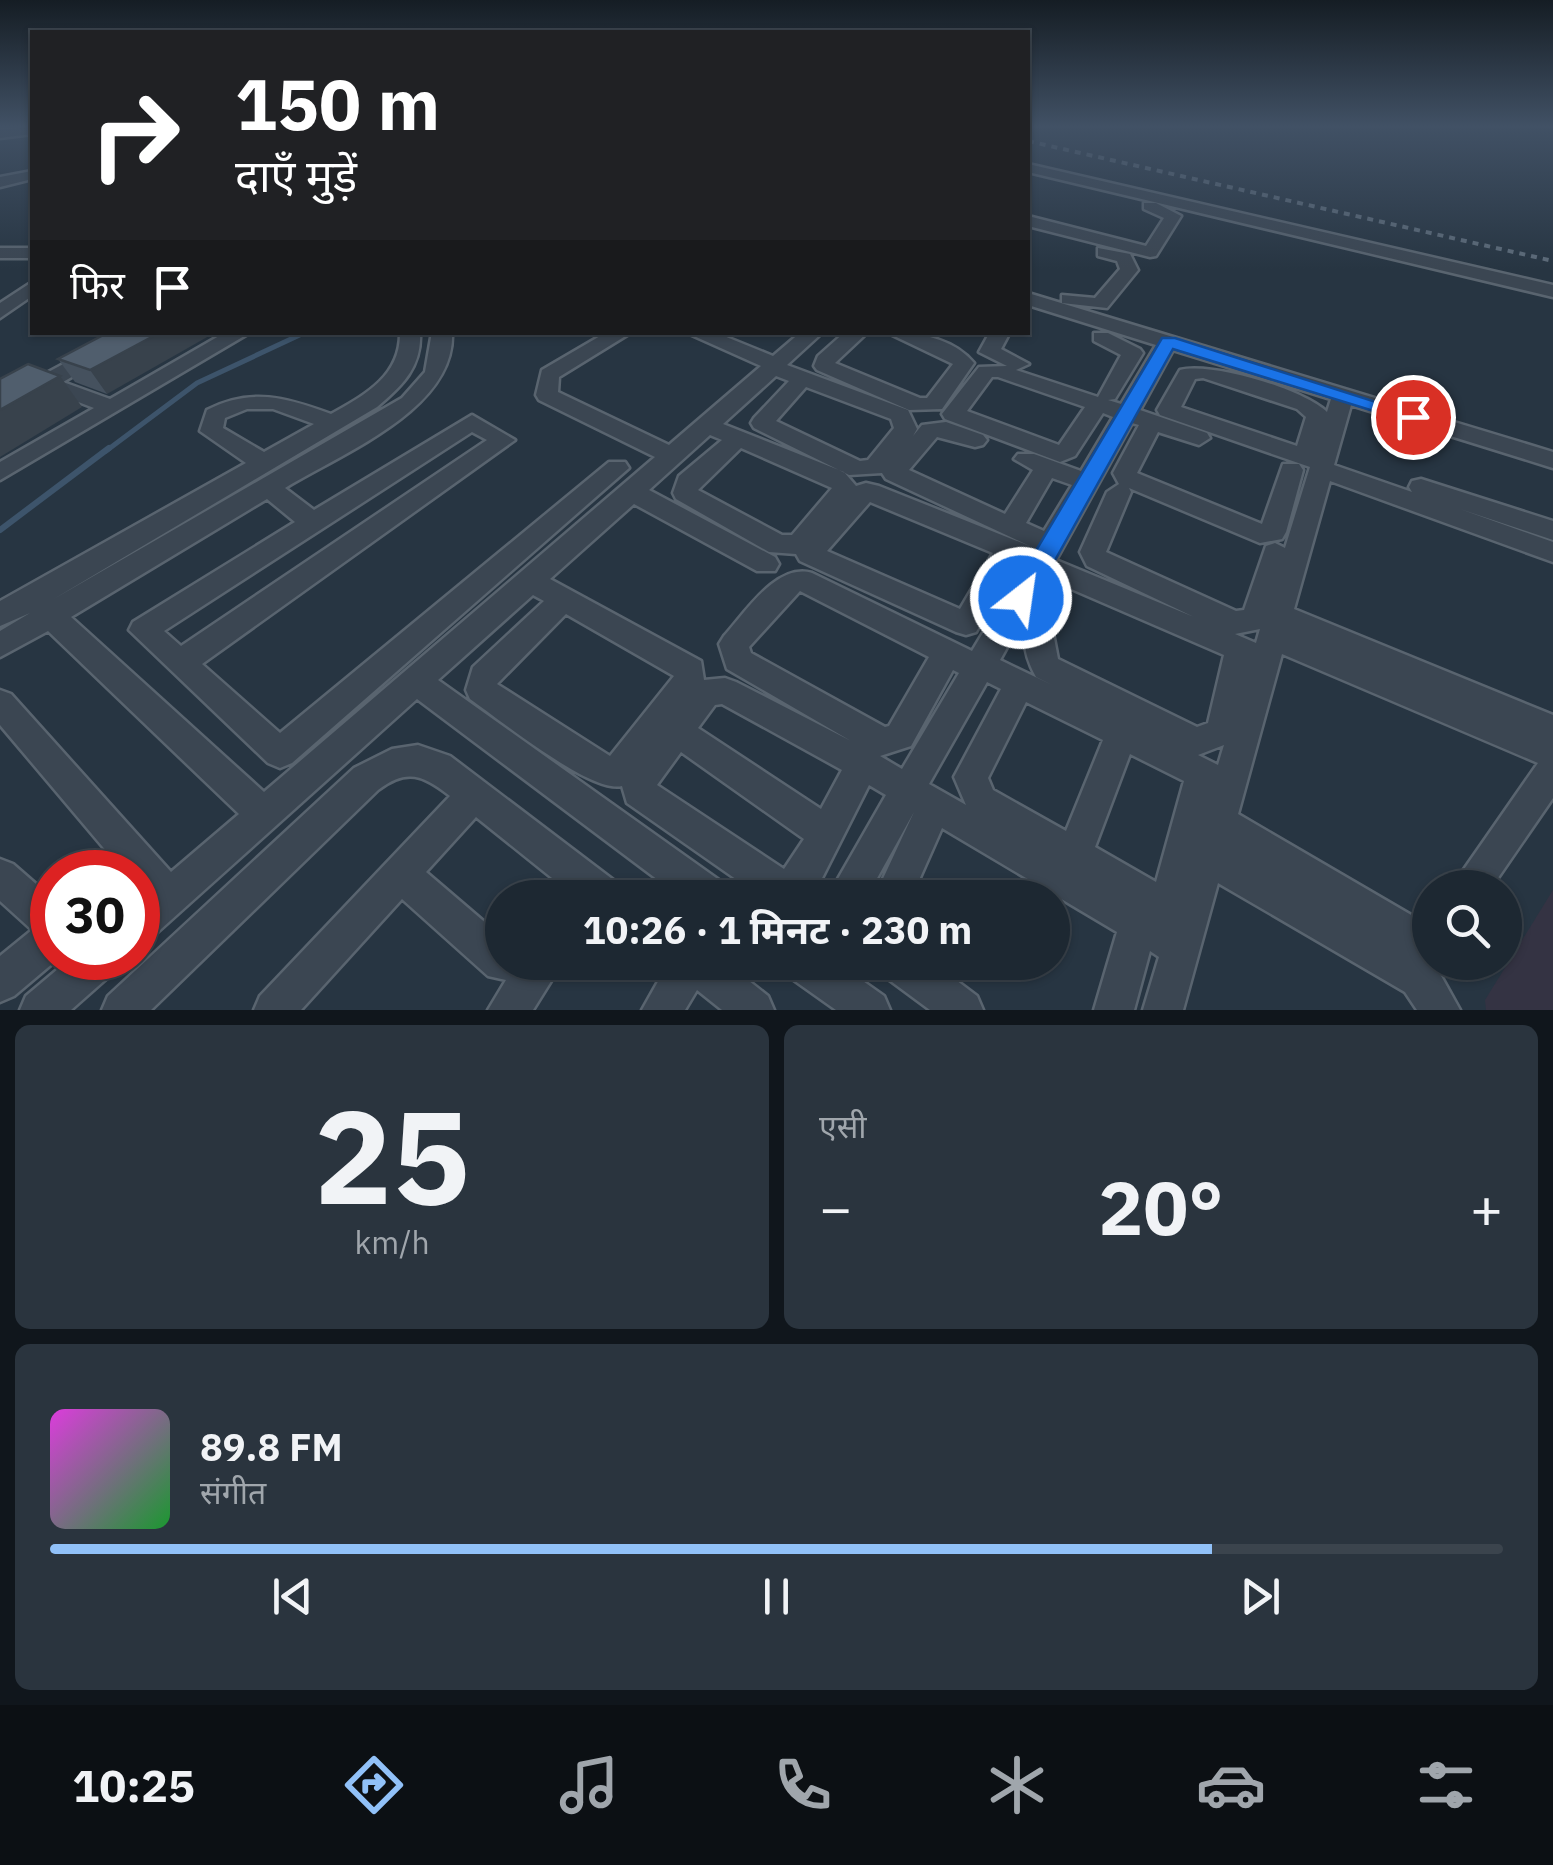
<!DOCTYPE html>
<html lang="hi">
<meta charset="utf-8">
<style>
:root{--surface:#1d2832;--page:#2a343e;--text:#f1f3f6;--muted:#a0a6ac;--line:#3b444d;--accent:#91c1f8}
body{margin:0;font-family:"IBM Plex Sans","Noto Sans Devanagari",sans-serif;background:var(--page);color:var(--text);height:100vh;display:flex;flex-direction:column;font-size:38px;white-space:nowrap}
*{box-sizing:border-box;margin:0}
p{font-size:32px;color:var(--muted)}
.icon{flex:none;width:55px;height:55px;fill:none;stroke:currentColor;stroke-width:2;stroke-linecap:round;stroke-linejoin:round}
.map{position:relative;height:1010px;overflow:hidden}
.panel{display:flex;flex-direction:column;gap:15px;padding:15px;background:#10161c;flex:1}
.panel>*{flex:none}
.hud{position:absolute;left:30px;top:30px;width:1000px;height:305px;border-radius:0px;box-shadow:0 2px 8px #0004,0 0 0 2px var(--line);background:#202124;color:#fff;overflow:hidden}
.buttons{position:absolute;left:1412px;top:870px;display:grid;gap:20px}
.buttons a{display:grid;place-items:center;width:110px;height:110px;border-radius:50%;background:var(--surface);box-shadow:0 2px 8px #0004,0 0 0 2px var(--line);font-size:50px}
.speed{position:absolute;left:30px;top:850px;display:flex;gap:20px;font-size:50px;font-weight:700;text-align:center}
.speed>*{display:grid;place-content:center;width:130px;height:130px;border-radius:50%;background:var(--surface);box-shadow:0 2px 8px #0004,0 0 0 2px var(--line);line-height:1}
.speed .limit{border:15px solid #d22;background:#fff;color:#111}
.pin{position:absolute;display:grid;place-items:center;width:85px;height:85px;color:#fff;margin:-42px;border:5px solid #fff;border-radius:50%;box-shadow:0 2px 10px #0007}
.me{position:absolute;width:110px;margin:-55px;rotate:30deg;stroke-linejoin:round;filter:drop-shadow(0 0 8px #0008)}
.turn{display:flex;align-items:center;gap:35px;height:210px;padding:0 40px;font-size:45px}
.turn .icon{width:130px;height:130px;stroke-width:2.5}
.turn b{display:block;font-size:70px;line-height:85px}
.then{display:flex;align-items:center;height:95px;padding:0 40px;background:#0003;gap:20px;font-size:38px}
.big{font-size:75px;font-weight:700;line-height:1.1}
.panel .widget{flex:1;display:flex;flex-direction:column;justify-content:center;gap:15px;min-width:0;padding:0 35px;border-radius:15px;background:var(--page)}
.panel .dial{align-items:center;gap:0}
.dial b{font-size:130px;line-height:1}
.song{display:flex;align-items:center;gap:30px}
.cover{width:120px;height:120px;border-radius:15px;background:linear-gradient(135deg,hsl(300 70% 55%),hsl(130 70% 35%))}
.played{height:10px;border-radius:5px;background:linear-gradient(90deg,var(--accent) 80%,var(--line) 80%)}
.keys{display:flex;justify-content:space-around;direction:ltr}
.heat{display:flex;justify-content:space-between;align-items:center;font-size:55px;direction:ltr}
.panel .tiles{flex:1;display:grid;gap:15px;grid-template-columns:1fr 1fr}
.widget:last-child{grid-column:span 2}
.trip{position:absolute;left:485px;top:880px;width:585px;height:100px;border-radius:50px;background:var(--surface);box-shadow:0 2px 8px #0004,0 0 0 2px var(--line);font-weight:700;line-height:100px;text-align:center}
.tab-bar{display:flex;height:160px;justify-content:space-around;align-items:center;background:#0c1014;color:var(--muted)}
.tab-bar .icon{width:70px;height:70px}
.tab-bar .current{color:var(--accent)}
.tab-bar b{font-size:45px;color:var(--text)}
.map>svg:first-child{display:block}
</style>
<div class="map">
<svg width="1553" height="1010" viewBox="0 0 1553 1010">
<rect width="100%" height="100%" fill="#273542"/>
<!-- medical -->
<path fill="#343343" d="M1553 890V1010H1486L1485 1000Z"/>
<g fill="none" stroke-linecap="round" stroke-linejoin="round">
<!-- stream-far1 -->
<path stroke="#3d546b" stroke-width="5" d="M106 451 197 383 306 332"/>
<!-- stream -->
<path stroke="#3d546b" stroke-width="6" d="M0 530 109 448"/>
<!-- minor casing -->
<g stroke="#59646f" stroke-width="5">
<path id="minor" d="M32 127V134L0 138V130Z
M1028 164 1553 285V297L1028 172Z
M32 171V179L0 187V177Z
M1144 203H1156L1181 216 1156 256 1150 257 1028 226V216L1146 246 1164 218 1144 209Z
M0 248H32V258H0Z
M1098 248 1130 254 1138 270 1107 308 1062 303V295L1095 298 1120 269 1117 261 1098 256Z
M32 282V296L0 318V303Z
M1028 293 1553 452V468L1351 405 1334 465 1412 492 1409 487 1412 481 1421 479 1553 521V540L1460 509 1553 542V562L1330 481 1294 609 1553 715V798L1491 888H1451L1538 763 1282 654 1238 814 1430 926V962H1442L1440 974 1460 1010H1417L1405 992 1218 883 1183 1010H1143L1159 957 1150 951 1134 1010H1094L1117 932 942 828 911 898H874L914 812 866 898H827L886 795 869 785 815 892 804 898H763L627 803 622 786C591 794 499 719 470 699L466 690 473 667 544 601 533 595 438 680 726 885 731 898H682L417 699 151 938 138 944V901L144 895 138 888V872H124L0 725V690L11 694 171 872 239 814 48 631 0 657V631L30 613 0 626V601L246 463 200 431 207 410C251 387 287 398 331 414 365 395 401 376 400 332H420C422 367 402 386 377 407L52 600 402 398 425 372 432 332H452C456 409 342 453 285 488L314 510 472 415 515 440 202 664 280 733 609 462H625L629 468 292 763 280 768 268 763 129 630 133 622 295 522 267 499 71 617 264 792 655 457 539 400 536 395 542 370 607 332H632L559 377 558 392 669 445 761 366 685 332H714L773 356 801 332H823L787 365 908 410 917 429 913 436 922 425 946 422 983 435 987 440 983 445 975 447 937 437 909 470 1005 514 1033 470 1014 459 1018 454H1034L1081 471 1113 417 1103 413 1075 456 1060 462 945 419 942 414 979 367 1007 366 979 352 990 332H1010L1001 349 1029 364 1016 370 1098 397 1121 355 1094 341V333H1108L1140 349 1143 353 1115 399 1108 400 1121 404 1156 345 1028 305ZM1173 350 1331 399 1327 412C1303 389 1212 362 1180 370L1157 410 1160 415 1310 467 1285 548 1275 543 1266 546 1244 610 1236 611 1106 552 1131 492 1129 488 1260 543 1282 539 1286 532 1303 470 1299 464H1283L1262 524 1137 473 1158 432 1199 445 1210 438 1207 433 1140 410ZM776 376 789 381 754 418 751 423 754 428 849 475 882 473 886 479 1032 547 879 486 866 483 856 486 844 472 723 424ZM992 377H998L1085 407 1059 445 967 411ZM1203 378 1297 409 1306 417 1297 446 1181 407 1195 379ZM806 387 891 419 894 428 868 460 860 461 776 421ZM247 409H273L314 424 264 452 223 428 225 418ZM1132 423 1139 425 1113 473 1119 484 1107 492 1080 552 1087 566 1194 617 1056 560ZM472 432 487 440 181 646 164 631ZM710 435 722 440 679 476 673 493 676 499 769 552 796 554 800 561 956 632 966 635 976 632 1015 562 1024 565 972 651 812 573C777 562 745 613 724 636L719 644 727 669 851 741 736 682 725 678 704 680 701 661 550 579 634 504 757 571H775L779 564 775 557 649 490ZM741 448 832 488 792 535H782L698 490ZM1052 478 1072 485 1044 531 1026 523ZM870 502 993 553 960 609 827 551ZM1046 577C1032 618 1012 633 1036 677L1052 685 1000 660ZM1069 588 1224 655 1208 723 1197 727 1058 659 1053 633ZM800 591 929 657 889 726 885 727 751 653 749 647ZM566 614 674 676 610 756 497 684ZM1260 629 1256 643 1235 634ZM953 670 959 673 902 769 880 756 911 746ZM987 682 1001 689 954 777 966 805 929 784ZM1026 702 1103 740 1066 831 993 790 988 778ZM722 704 842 770 821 809 698 728 715 705ZM1224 745 1218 765 1198 755ZM681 752 804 839 784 869 657 785ZM1130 754 1184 781 1156 882 1095 847Z
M123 332H149L63 382 110 399 226 332H251L0 480V462L94 408 47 390 0 414V398Z
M845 332H868L835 363 920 398H927L953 364 886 332C918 332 953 338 974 363L942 409 909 410 817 370 814 366 818 356Z
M418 745 450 756 620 885 625 898H577L476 817 426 872 502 937V962H563L533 1010H488L506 980 488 976 402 899 301 1010H254L260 996 450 796C423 775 407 768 378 790L151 1010H102L108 996 354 768 392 749Z
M0 859 13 864 52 898V958H59L14 996 0 1002V956L32 930 0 901Z
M71 958H119L114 972 71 1010H20L26 996Z
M669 962H725L768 996 774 1010H722L697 990 685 1010H642Z
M783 962H836L884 996 890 1010H836L788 976Z
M879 962H932L977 996 983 1010H930L884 976Z"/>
</g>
<!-- minor -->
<use href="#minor" fill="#3b4652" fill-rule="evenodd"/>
<!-- rail -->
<path stroke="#5d6b79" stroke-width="4" stroke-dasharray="6 6" stroke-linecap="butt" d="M1028 141 1553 261"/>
</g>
<!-- wall -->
<path fill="#45515e" d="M109 332 107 394 75 382 58 359Z"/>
<!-- shaded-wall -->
<path fill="#38424c" d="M161 332H216L107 394 90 370Z
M60 376 82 407 0 457V410Z"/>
<!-- building -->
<path fill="#505e6d" stroke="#38424c" stroke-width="2.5" d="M109 332H161L90 370 58 359Z
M28 364 60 376 0 410V379Z"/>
<!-- sky -->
<linearGradient id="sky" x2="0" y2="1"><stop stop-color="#151d24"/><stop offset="0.47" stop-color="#415165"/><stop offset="1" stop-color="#415165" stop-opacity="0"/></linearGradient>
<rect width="1553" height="269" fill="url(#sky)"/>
<!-- route -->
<path fill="#1a73e8" stroke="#114b97" stroke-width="2.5" d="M1162 338H1175L1423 417 1413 423 1406 421 1173 349 1030 605H1012L1008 598 1012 591Z"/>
</svg>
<div class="buttons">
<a><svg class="icon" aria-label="search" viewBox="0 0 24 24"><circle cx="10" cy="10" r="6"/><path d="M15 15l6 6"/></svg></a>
</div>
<div class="speed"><div class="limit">30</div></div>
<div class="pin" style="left:1413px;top:417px;background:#d93025"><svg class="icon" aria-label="arrive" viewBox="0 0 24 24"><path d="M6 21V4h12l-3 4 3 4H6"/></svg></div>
<svg class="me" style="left:1021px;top:598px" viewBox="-20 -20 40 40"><circle r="17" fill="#1a73e8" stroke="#fff" stroke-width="3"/><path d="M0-11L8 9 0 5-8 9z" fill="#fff"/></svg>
<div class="trip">10:26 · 1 मिनट · 230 m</div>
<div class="hud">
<div class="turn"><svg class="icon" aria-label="right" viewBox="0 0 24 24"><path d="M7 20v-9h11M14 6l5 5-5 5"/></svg><div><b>150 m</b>दाएँ मुड़ें</div></div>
<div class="then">फिर<svg class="icon" aria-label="arrive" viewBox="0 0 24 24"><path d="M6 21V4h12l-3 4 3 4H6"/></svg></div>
</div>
</div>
<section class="panel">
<div class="tiles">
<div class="widget dial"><b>25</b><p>km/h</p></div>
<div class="widget"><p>एसी</p>
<div class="heat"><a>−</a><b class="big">20°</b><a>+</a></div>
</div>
<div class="widget">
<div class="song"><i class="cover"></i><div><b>89.8 FM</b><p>संगीत</p></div></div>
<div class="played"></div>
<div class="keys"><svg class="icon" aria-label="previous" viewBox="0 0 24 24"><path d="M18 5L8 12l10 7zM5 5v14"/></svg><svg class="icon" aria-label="pause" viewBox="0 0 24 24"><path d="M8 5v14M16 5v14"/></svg><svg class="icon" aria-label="next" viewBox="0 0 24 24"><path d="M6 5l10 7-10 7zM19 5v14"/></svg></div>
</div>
</div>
</section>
<nav class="tab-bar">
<b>10:25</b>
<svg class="icon current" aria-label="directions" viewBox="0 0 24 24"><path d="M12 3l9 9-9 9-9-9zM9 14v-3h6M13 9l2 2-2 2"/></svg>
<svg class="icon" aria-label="music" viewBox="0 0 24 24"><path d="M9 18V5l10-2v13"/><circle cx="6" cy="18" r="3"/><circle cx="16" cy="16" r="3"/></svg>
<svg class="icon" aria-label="phone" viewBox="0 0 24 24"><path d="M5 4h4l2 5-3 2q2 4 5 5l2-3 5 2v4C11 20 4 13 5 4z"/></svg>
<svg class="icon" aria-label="climate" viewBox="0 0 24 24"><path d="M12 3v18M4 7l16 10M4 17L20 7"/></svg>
<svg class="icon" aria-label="car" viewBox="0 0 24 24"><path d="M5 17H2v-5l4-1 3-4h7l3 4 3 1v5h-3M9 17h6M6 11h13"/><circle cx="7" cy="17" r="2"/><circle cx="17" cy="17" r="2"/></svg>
<svg class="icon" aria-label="filters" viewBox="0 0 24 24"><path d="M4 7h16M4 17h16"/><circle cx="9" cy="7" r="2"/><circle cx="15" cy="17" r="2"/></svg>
</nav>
